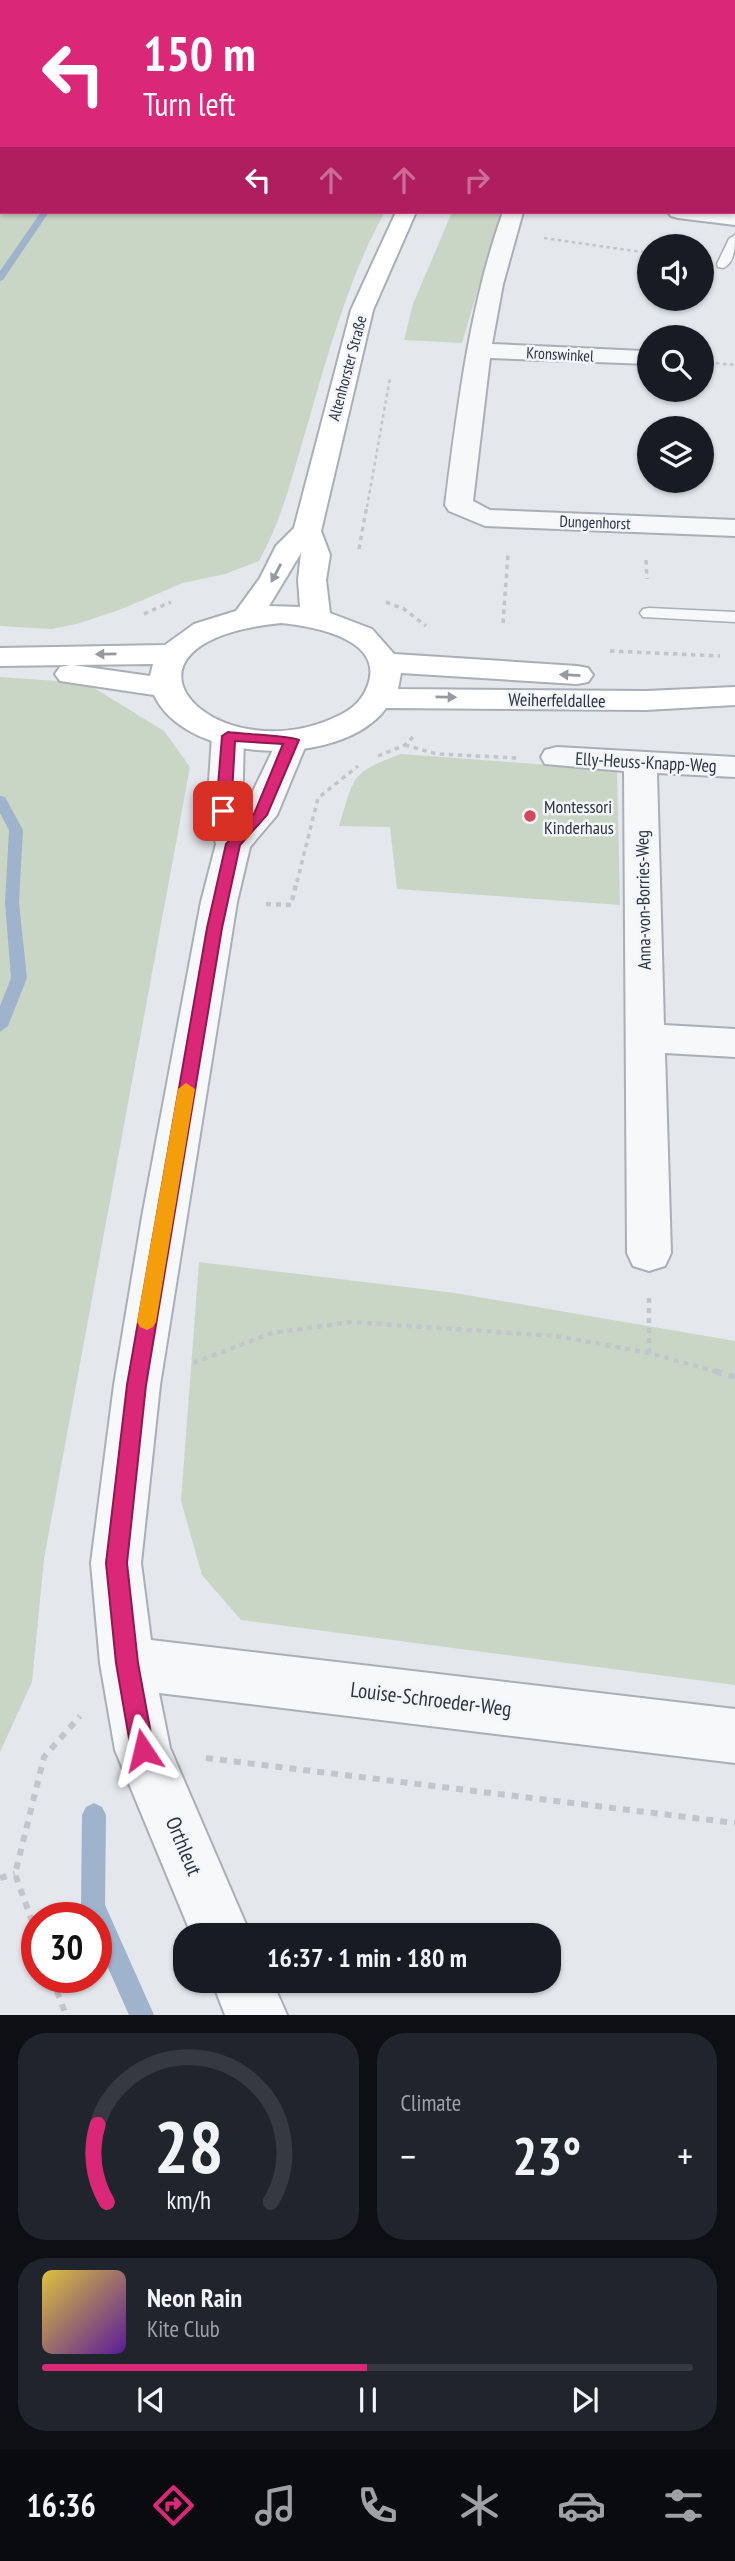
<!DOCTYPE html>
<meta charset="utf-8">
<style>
:root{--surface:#171b24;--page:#20242c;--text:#f1f3f6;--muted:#9ea1a6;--line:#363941;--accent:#db2777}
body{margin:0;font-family:"PT Sans Narrow",sans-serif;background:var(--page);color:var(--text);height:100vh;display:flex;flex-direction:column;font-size:26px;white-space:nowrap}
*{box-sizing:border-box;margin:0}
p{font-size:23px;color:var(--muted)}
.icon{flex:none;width:38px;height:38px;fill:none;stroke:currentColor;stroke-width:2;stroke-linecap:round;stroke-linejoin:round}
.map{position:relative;height:2015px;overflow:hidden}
.panel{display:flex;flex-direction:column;gap:18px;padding:18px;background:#0d0f14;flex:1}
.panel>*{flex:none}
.hud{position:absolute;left:0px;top:0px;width:735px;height:214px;box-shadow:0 2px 5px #0004;background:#db2777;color:#fff;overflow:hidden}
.buttons{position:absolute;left:637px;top:234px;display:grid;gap:14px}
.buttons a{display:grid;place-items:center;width:77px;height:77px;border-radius:50%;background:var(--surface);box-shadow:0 2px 5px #0004;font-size:35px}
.speed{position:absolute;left:21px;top:1902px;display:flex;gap:14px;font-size:35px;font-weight:700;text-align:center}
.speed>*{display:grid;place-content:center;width:91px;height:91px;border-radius:50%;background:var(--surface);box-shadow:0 2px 5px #0004;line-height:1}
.speed .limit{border:10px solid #d22;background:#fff;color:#111}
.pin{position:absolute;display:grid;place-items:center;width:60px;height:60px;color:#fff;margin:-30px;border-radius:14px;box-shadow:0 4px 10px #0006}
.me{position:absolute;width:77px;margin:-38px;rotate:350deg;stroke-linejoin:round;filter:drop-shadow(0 0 5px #0008)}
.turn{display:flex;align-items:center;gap:24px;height:147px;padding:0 28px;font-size:32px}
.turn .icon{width:91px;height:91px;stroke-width:2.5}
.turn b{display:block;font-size:49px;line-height:60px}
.lanes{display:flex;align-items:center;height:66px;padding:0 28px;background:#0003;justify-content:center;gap:35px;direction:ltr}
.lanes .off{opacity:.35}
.big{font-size:52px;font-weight:700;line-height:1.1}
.panel .widget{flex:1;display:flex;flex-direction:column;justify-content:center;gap:10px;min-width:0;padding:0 24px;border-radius:28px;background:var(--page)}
.panel .dial{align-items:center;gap:0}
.dial svg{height:182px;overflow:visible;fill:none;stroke:var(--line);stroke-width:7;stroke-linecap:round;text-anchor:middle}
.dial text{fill:var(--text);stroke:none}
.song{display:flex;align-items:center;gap:21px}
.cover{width:84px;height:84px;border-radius:10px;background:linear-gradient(135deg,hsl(50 70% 55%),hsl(270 70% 35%))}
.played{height:7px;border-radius:4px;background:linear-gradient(90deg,var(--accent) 50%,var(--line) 50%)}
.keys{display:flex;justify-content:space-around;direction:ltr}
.heat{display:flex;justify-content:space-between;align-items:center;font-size:38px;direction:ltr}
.panel .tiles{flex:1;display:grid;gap:18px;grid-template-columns:1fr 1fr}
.widget:last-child{grid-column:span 2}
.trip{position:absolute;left:173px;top:1923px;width:388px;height:70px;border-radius:28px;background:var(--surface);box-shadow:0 2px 5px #0004;font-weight:700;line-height:70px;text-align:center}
.dock{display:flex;height:112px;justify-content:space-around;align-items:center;background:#090b0e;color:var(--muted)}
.dock .icon{width:49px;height:49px}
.dock .on{color:var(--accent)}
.dock b{font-size:32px;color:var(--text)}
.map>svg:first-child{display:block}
</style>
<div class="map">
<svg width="735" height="2015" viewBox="0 0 735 2015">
<rect width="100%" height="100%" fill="#e4e7ec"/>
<!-- green -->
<path fill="#c9d6c5" d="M0 0H498L2 2V65Z
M0 100 2 212H385C347 278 325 366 303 440 290 484 281 521 259 561L225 574 183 583 119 610 77 624 51 629 0 626Z
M452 212H501L462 343 404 340 413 304Z
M0 677 86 683 164 731 190 767 44 1559 32 1682 0 1752Z
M401 754 617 770 620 905 397 889 390 827 339 826C355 776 349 773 401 754Z
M199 1262 455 1293 735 1341V1685L241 1620 202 1575 181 1501Z"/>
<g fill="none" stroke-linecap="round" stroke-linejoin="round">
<!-- stream -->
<path fill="#9fb4cc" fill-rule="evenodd" d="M0 72H2V76H0Z
M733 136H735V140H733Z
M41 212H49L3 280 0 281V271Z
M0 796 5 797 23 830 19 903 27 978 8 1026 0 1032V1006L11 978 5 903 9 830 0 813Z
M94 1803 102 1807 106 1815 105 1905 154 2015H129L96 1941V1918H86L81 1906 82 1815 86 1807Z"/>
<!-- lane casing -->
<g stroke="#a9aeb7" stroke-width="3">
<path id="lane" d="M735 235C735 247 735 263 723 268L718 267 717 264 729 239Z
M649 608 735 612V622L643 617 640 613 643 609Z"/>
</g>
<!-- street casing -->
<g stroke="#a9aeb7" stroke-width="4">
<path id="street" d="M699 0H716L698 2Z
M733 50H735V60H733Z
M503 212H523L503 284 492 344 643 351 649 352V364L490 358 473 501 490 510 735 520V536L485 526 449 511 445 505C458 405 469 307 503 212Z
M668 212 735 213V225L678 218 671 216Z
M228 726 239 729 244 736 242 814 281 733 292 730 303 733 308 740 277 815 250 847 237 902 160 1385 141 1563 151 1640 735 1709V1763L159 1693 170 1748 251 1936H192L115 1750 100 1663 91 1563 114 1385 142 1217 201 902 216 844 207 812 212 736 217 729Z
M557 747 735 757V777L657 773 664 1025 735 1029V1057L665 1053 671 1253 665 1266 649 1271 633 1266 627 1253 624 771 545 764 541 757 545 750Z
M212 1981H272L287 2015H225Z"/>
</g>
<!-- secondary casing -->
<g stroke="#a9aeb7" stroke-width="4">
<path id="secondary" d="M529 0H545L528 2Z
M396 212H416L373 310 321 531 330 555 326 580 330 613 372 629 394 654 577 666 588 668 593 675 588 682 577 684 401 673 398 689 646 691 735 687V705L646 710 386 708C343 768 187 766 154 695L60 681 55 674 60 667 70 665 0 666V648L165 645 194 624 236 611 260 578 276 546 294 528 351 310ZM301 553 298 580 300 607 269 606ZM281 623C311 626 385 638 368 685 363 699 353 709 340 715 216 777 86 643 281 623ZM153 664 150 676 73 665Z"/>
</g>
<!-- path-far3 -->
<path stroke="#c2c5cb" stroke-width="2.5" stroke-dasharray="3.5 3.5" stroke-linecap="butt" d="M544 238 649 253
M702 362 735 365
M367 507 390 378"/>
<!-- path-far2 -->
<path stroke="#c2c5cb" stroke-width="3.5" stroke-dasharray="4.5 4.5" stroke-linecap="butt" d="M359 549 367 505
M646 560 647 579
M386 602 404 609 426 626
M144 614 171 602
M503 623 508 554
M610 651 720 656
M405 745 437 754 518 758
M378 756 405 745 413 737
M297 882 318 798 358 766"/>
<!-- path-far1 -->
<path stroke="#c2c5cb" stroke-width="4.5" stroke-dasharray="5 5" stroke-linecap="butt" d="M266 904 291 905 297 880
M649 1298V1353
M193 1363 272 1333 351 1322 556 1336 649 1353 721 1373"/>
<!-- path -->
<path stroke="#c2c5cb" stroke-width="6" stroke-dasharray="7 7" stroke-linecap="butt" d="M715 1371 735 1377
M206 1758 735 1823
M0 1878 15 1874
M37 1935 15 1874 44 1757 80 1716
M52 1978 66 2015"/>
<!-- lane -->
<use href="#lane" fill="#f7f8fa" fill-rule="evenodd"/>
<!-- street -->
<use href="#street" fill="#f7f8fa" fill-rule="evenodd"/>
<!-- secondary -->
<use href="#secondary" fill="#fff" fill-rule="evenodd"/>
</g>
<!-- one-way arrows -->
<defs><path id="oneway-solid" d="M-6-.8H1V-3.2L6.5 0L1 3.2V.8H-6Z" transform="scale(1.75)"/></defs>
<g fill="#959aa2">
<use href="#oneway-solid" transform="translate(276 573) rotate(118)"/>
<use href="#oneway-solid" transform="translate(106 654) rotate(179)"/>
<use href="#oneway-solid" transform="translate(570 675) rotate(-177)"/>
<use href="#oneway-solid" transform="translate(446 697) rotate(1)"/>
</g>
<!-- route -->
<path fill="#db2777" stroke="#8e194d" stroke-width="2" d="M228 732C242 734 293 736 299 740L267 815 240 845 222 928 146 1385 127 1563 138 1663 154 1750 151 1758 143 1762 135 1758 131 1750 116 1663 106 1563 127 1385 207 928 226 844 254 814 283 744 235 741 231 811 223 816 216 811 222 736Z"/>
<!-- slow -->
<path fill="#f59e0b" d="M186 1083 195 1089 156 1322 153 1327 147 1330 140 1327 137 1322 178 1089Z"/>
<!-- markers -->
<circle fill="#d1495b" stroke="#f4f6f9" stroke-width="2.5" cx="530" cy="816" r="7"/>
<g text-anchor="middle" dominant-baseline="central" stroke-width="5" stroke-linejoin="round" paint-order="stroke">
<!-- far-street labels -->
<g font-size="16" fill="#2b3445" stroke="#f4f6f9">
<text transform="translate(560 354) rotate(3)">Kronswinkel</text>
<text transform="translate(347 368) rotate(-75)">Altenhorster Straße</text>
<text transform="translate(595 522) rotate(2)">Dungenhorst</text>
</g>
<!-- street labels -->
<g font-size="18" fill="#2b3445" stroke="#f4f6f9">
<text transform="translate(557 700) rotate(1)">Weiherfeldallee</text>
<text transform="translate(646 762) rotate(3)">Elly-Heuss-Knapp-Weg</text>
<text transform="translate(643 900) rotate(-91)">Anna-von-Borries-Weg</text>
</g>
<!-- poi labels -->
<g font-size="18" fill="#2b3445" stroke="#f4f6f9" text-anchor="start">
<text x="544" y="806">Montessori<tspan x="544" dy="21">Kinderhaus</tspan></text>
</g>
<!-- near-street labels -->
<g font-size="21" fill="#2b3445" stroke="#f4f6f9">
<text transform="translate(431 1699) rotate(7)">Louise-Schroeder-Weg</text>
<text transform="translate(184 1846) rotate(67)">Orthleut</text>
</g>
</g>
</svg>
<div class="buttons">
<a><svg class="icon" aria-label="sound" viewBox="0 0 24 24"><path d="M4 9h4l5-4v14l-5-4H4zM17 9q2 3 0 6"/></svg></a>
<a><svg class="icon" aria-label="search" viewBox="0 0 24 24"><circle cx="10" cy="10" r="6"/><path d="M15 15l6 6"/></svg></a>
<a><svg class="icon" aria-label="layers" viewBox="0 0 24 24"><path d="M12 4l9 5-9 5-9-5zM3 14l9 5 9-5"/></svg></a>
</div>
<div class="speed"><div class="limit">30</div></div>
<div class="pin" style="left:223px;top:811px;background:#d93025"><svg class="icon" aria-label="arrive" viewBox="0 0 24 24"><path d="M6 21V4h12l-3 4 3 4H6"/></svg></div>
<svg class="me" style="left:143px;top:1750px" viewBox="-20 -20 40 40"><path d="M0-17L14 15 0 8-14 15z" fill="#db2777" stroke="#fff" stroke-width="4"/></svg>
<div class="trip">16:37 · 1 min · 180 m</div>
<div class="hud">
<div class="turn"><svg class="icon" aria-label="left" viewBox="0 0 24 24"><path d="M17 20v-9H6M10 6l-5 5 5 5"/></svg><div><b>150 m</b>Turn left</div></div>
<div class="lanes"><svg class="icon" aria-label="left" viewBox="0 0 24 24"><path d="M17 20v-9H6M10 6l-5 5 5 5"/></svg><svg class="icon off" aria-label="ahead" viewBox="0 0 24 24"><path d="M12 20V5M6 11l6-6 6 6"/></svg><svg class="icon off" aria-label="ahead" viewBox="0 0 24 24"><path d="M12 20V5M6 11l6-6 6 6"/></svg><svg class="icon off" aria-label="right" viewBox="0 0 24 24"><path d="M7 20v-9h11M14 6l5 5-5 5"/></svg></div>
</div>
</div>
<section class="panel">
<div class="tiles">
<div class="widget dial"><svg viewBox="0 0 100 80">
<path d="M14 69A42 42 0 1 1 86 69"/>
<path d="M14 69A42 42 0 0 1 10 35" stroke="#db2777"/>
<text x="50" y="56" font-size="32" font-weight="700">28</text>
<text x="50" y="72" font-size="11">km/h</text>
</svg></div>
<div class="widget"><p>Climate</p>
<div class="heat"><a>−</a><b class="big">23°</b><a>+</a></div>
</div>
<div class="widget">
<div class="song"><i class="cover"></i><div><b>Neon Rain</b><p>Kite Club</p></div></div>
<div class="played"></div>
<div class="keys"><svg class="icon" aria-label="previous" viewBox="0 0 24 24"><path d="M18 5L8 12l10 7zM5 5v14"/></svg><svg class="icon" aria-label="pause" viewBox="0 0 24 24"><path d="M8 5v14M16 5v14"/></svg><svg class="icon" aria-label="next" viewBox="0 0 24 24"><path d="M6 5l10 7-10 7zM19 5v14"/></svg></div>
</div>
</div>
</section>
<nav class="dock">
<b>16:36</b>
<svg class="icon on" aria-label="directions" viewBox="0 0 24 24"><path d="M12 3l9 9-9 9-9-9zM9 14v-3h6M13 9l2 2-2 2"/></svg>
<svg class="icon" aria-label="music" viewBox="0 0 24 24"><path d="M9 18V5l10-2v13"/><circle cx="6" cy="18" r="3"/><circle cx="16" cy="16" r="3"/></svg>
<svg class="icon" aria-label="phone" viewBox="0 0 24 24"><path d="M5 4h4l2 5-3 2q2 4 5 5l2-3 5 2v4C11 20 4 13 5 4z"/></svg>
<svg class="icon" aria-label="climate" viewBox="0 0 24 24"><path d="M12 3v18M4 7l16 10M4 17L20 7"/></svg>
<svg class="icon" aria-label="car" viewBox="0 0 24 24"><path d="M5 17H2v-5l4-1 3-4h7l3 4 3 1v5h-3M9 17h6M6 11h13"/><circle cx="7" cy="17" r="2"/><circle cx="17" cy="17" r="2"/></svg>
<svg class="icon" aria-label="filters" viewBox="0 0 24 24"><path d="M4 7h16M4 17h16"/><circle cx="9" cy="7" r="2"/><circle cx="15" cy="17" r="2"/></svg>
</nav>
